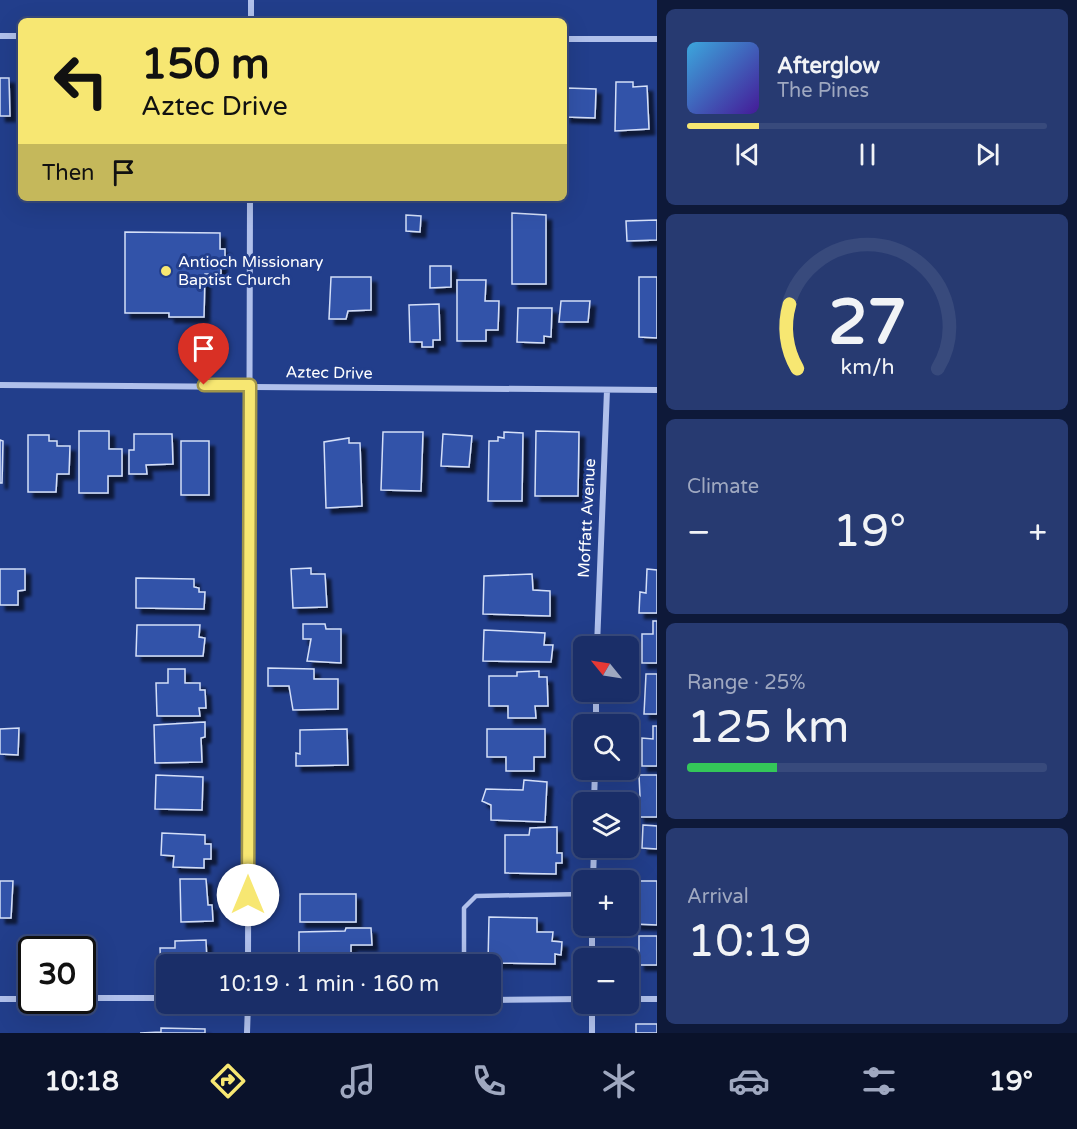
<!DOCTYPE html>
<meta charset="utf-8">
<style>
:root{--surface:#1a2e68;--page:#273a71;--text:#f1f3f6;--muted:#9fa8c0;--line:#384a7c;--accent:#f7e772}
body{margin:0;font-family:"Varela Round",sans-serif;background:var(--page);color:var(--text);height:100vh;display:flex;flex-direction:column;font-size:22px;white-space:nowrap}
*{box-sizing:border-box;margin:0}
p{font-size:20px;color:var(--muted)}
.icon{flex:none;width:33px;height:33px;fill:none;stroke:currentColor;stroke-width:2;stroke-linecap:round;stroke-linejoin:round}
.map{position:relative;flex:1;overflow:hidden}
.drawer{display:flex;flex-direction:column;gap:9px;padding:9px;background:#0e1939;width:420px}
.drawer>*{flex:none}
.banner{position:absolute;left:18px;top:18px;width:549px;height:183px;border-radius:9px;box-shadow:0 6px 24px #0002,0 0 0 2px var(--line);background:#f7e772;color:#111;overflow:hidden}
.needle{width:39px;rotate:300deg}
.tools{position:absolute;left:573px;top:636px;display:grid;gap:12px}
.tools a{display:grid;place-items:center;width:66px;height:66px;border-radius:9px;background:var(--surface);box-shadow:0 6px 24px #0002,0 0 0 2px var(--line);font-size:30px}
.speed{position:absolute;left:18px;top:936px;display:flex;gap:12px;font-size:30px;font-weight:700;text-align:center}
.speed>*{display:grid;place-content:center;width:78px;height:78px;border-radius:50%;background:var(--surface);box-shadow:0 6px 24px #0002,0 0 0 2px var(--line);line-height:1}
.speed .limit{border:3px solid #111;border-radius:9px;background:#fff;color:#111}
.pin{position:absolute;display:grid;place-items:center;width:51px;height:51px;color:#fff;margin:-62px -26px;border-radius:50% 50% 50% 0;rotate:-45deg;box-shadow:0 0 6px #0007}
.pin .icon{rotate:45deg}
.me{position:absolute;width:66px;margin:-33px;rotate:0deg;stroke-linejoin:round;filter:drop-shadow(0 0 4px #0008)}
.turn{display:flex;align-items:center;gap:21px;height:126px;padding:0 24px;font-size:27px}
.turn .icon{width:78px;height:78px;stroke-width:2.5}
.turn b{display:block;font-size:42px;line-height:51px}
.then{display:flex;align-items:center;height:57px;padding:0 24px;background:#0003;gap:12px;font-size:22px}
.big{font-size:45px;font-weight:600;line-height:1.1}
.drawer .tile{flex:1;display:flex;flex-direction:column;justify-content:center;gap:9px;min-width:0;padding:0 21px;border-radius:9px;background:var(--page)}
.drawer .dial{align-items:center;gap:0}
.dial svg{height:156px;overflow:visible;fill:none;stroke:var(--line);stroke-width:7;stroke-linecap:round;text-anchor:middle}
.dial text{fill:var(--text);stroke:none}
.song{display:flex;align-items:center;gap:18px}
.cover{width:72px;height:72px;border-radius:9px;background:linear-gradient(135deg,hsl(200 70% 55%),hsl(260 70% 35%))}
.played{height:6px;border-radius:3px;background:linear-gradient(90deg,var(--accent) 20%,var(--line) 20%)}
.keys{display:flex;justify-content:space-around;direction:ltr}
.heat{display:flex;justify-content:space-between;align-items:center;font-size:33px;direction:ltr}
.charge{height:9px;border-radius:4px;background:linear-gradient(90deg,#34c759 25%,var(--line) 0)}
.trip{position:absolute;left:156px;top:954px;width:345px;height:60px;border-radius:9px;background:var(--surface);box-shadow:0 6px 24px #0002,0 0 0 2px var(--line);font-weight:600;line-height:60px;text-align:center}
.tab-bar{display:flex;height:96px;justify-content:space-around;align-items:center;background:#0a122a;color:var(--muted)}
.tab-bar .icon{width:42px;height:42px}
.tab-bar .selected{color:var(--accent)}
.tab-bar b{font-size:27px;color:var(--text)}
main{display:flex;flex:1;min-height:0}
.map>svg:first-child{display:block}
</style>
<main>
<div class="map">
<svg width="657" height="1033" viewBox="0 0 657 1033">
<defs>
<filter id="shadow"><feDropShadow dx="5.5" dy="5.5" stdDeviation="1.5" flood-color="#0009"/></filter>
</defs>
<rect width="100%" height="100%" fill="#223e8b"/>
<!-- building -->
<path fill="#3253a9" stroke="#d4dff8" stroke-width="1.5" filter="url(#shadow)" d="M0 78H9L10 116H0Z
M616 82H633V87L647 86 649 129 615 131Z
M567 88 596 89 595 118 565 117Z
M512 213 546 215V284H512Z
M406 215 421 216 420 232 406 231Z
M657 220V240L627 241 626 221Z
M125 232 220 233V249H225V260H221V274H205L204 317H169V313H125Z
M430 266H451V287L430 288Z
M331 277H371V310L348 311 346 319H329Z
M639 277H657V338L639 337Z
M457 280H486L485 301H499L498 330H486V341H457Z
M561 301H590L588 322H559Z
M439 304 440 340H433V347H422V342H410L409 305Z
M518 308H552L551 337 544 336V343L517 342Z
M79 431H109V449H122V476H108V493H79Z
M536 431 579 432 578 496H535Z
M383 432H423L421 491 381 490Z
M504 432 523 433 522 501H488L489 441H498V437L504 438Z
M134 434H172L173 464 146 465 147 474H129V450H134Z
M443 434 472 436 469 467 441 466Z
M28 435H49V441H57V446H70L69 474H57L56 492H28Z
M349 438V443H360L362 506 326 508 324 442Z
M0 440 3 441 2 483H0Z
M181 441H209V495H181Z
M311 568V574H325L327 607 293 608 291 569Z
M0 569H25V590L18 591V605H0Z
M647 569 657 570V613H639L640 592 646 593Z
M532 574 533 590 550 591V616L483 614 484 576Z
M136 578 194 579V587L199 588V592H205L204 609 136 608Z
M653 621H657V663H642V634H653Z
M303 624H325L326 629H341V663L307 661 311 639H303Z
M137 625H200L199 637 205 638 203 656H136Z
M484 630 545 633 544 645H553L551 662 483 661Z
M268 668 314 669V679H338V709L293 710 289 686H268Z
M168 669H185V683H200V690H205L206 708H199L200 716H157L156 683H168Z
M539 671V677H547L548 706H535L536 718H508V706H489V676H517V672Z
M646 674H657V714H644Z
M205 722V737L201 738 202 762 155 763 154 725Z
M653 726H657V766H642V738L653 739Z
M19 728 18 755 0 754V729Z
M347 729 348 765 296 766V753L300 754V730Z
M487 729H545V757H534V771H506V757H487Z
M156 775 203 777 202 810 155 809Z
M639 775H657V817H639V811H632L633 796H640Z
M524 780 547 782 545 822 491 820V805L482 801 486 789 523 790Z
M643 825 657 826V849L642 848Z
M557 827V853H562V863H556V874L505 873V835H529L530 828Z
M162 833 205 835V844H211V859H204V868L173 867 174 856 161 855Z
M180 879H206L208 905H212L213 921 181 922Z
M0 881H13L11 918H0Z
M635 881H657V925L635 924Z
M300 894H356V922H300Z
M489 917 537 918V932H553L552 941 562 942 561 955 555 954V964L488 963Z
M346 928H371L372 945H351V964H299V932L345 931Z
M639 936H657V965H639Z
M206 940 207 964H166V969L161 970 160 948H175V941Z
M636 1024H657V1033H636Z
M161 1028 205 1029V1033H140L161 1032Z"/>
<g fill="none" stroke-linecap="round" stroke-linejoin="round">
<!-- lane -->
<path stroke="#b0c0eb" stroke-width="4.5" d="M464 964V908L476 896 584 894"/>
<!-- street -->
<path stroke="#b0c0eb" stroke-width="6" d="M251 21V0
M0 36H21
M564 39H657
M0 385 657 390
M597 646 607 390
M596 724V692
M594 802 595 770
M593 880 594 848
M592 958V926
M248 964 250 198
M82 998H166
M0 999H32
M628 999H657
M490 1000 584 999
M592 1004V1033
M247 1033 248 1004"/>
</g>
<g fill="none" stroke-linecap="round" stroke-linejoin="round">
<!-- route casing -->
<g stroke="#a1964a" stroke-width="15">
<path id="route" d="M204 385H250L248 895"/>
</g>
<!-- route -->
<use href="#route" stroke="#f7e772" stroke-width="10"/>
</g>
<!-- markers -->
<circle fill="#f7e772" stroke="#223e8b" stroke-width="2" cx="166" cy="271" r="6"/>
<g text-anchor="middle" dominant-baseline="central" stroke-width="6" stroke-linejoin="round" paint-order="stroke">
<!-- poi labels -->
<g font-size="16" fill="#fff" stroke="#223e8b" text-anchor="start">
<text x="178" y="262">Antioch Missionary<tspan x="178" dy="18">Baptist Church</tspan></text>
</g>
<!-- street labels -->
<g font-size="16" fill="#fff" stroke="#223e8b">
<text transform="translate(329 373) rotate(1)">Aztec Drive</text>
<text transform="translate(587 518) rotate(-87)">Moffatt Avenue</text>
</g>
</g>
</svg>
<div class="tools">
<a><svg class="needle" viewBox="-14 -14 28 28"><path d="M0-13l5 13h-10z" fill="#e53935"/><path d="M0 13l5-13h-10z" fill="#9fa8c0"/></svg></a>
<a><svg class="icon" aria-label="search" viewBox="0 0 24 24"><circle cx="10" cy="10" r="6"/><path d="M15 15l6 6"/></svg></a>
<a><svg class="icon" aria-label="layers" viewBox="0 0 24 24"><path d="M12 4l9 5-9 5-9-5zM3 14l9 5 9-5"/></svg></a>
<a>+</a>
<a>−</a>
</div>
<div class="speed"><div class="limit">30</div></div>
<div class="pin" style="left:204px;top:385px;background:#d93025"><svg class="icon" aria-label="arrive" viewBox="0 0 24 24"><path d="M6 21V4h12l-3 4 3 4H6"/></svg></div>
<svg class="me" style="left:248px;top:895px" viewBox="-20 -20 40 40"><circle r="19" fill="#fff"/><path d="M0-13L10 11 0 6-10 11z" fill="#f7e772"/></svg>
<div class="trip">10:19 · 1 min · 160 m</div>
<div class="banner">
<div class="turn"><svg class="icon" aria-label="left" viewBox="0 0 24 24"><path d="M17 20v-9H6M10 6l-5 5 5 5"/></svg><div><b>150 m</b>Aztec Drive</div></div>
<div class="then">Then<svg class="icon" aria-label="arrive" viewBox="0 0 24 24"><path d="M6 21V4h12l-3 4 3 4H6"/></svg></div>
</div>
</div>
<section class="drawer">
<div class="tile">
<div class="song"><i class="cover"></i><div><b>Afterglow</b><p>The Pines</p></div></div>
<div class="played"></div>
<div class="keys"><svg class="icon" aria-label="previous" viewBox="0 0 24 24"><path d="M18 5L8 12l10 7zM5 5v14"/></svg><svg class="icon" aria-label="pause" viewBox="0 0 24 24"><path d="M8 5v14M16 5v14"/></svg><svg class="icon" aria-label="next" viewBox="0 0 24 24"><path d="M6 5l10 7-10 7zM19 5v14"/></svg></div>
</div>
<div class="tile dial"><svg viewBox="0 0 100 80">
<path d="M14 69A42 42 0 1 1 86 69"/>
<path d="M14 69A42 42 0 0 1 10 36" stroke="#f7e772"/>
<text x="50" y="56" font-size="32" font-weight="700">27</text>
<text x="50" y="72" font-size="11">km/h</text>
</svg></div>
<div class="tile"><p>Climate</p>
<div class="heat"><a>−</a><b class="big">19°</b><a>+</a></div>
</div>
<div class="tile"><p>Range · 25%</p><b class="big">125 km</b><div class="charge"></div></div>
<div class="tile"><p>Arrival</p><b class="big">10:19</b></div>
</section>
</main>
<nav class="tab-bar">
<b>10:18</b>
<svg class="icon selected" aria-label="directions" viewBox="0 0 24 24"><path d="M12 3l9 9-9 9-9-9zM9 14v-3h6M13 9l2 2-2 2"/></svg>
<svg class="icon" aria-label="music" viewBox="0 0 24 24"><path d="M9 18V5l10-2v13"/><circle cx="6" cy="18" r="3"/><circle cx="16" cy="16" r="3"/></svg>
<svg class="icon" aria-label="phone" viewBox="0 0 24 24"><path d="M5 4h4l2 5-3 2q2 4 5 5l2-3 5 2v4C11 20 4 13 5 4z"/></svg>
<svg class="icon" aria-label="climate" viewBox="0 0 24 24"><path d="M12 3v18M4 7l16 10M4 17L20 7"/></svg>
<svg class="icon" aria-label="car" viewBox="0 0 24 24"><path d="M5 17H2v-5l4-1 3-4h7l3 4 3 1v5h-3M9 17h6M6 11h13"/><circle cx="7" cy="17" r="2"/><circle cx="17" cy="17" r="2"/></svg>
<svg class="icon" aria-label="filters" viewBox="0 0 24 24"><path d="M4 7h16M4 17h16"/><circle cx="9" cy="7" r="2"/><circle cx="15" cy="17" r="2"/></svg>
<b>19°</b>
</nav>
